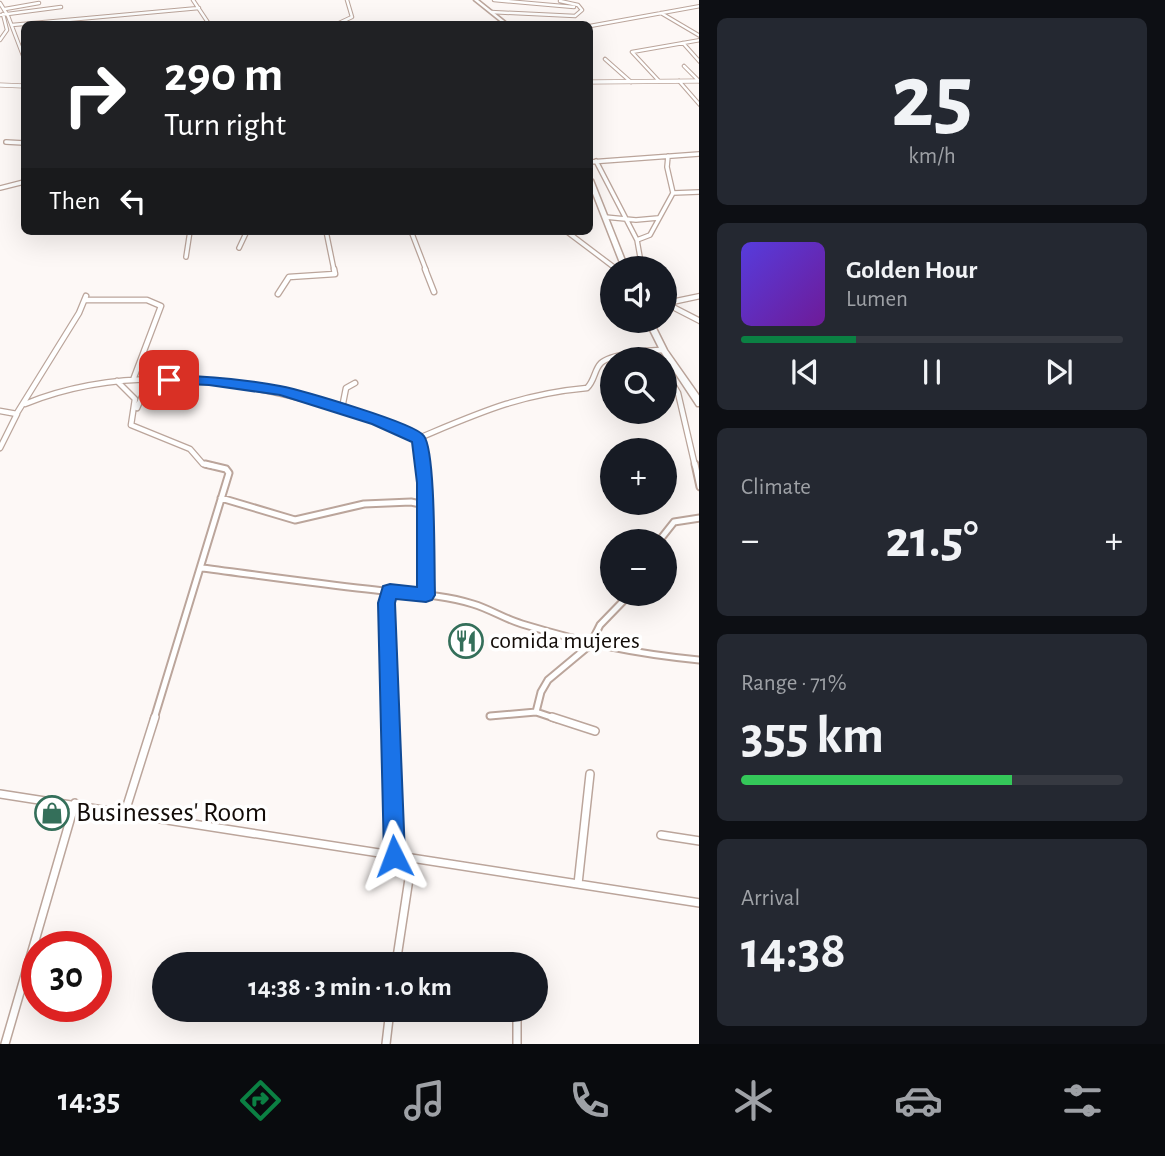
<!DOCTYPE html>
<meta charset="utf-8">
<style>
:root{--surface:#171b24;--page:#242831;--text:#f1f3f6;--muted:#9ea1a6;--line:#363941;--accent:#0b8043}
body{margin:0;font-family:"Alegreya Sans",sans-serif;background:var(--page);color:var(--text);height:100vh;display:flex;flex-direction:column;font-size:26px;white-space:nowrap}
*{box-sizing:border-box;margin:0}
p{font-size:23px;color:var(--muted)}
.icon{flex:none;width:38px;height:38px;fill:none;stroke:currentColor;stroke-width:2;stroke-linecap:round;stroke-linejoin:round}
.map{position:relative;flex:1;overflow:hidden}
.details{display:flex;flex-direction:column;gap:18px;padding:18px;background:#0d0f14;width:466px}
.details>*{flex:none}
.banner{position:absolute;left:21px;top:21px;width:572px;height:214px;border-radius:10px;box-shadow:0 7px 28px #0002;background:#202124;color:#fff;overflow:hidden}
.buttons{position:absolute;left:600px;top:256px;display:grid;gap:14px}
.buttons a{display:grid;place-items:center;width:77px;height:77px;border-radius:50%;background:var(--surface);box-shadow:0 7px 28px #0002;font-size:35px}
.speed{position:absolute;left:21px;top:931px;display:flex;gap:14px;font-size:35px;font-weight:700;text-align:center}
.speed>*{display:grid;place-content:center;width:91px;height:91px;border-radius:50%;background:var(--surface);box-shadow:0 7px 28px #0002;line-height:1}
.speed .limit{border:10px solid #d22;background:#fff;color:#111}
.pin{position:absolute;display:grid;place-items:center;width:60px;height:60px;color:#fff;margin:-30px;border-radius:14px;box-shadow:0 4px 10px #0006}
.me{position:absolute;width:77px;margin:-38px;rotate:357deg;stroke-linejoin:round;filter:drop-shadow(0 0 5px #0008)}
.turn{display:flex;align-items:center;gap:24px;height:147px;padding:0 28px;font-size:32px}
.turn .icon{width:91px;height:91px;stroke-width:2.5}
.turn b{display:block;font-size:49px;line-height:60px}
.then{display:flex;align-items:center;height:66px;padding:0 28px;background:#0003;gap:14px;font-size:26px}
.big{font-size:52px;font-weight:700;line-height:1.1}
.details .widget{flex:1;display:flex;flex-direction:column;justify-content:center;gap:10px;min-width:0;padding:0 24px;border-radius:10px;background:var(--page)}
.details .dial{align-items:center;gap:0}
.dial b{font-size:91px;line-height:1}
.song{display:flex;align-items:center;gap:21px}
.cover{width:84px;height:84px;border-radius:10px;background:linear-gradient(135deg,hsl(250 70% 55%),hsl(280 70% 35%))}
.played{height:7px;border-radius:4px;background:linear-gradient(90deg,var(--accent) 30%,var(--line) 30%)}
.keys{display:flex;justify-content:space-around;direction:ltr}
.heat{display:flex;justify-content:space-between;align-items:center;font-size:38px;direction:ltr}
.charge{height:10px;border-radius:5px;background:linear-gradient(90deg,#34c759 71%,var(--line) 0)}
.trip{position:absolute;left:152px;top:952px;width:396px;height:70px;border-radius:35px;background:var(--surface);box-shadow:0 7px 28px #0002;font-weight:700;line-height:70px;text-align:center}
.tabs{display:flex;height:112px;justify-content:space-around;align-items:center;background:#090b0e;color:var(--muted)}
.tabs .icon{width:49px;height:49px}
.tabs .selected{color:var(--accent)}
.tabs b{font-size:32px;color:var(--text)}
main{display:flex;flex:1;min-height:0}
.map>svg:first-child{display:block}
</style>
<main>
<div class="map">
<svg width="700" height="1044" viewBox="0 0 700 1044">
<rect width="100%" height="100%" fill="#fdf8f6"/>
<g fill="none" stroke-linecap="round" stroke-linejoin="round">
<!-- street-far4 casing -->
<g stroke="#bba59b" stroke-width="4.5">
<path id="street-far4" d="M193 0 209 24
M494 0 574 7
M0 3 8 16 24 58
M5 9 39 3
M491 12 575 16 582 10 578 5 560 1
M661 13 700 36
M0 15 61 7
M337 24 352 17 347 0
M12 25 199 8
M590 26 700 6
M0 40 7 30 3 14
M683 43 700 62
M605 59 631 82
M684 66 699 81
M659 81 632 52 700 40
M679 81 700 105"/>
</g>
<!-- street-far3 casing -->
<g stroke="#bba59b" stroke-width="6">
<path id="street-far3" d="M6 142 24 143
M596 161 637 240 642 268
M590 162 700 154
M0 188 24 182
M673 193 700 192
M605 217 636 220 658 218
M326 231 334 270
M411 231 426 270
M566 231 615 268
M637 240 650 235 673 193 667 167 668 156
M239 248 247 231
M186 257 190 231"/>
</g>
<!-- street-far2 casing -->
<g stroke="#bba59b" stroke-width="7">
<path id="street-far2" d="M425 269 434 292
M278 294 289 277 335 274 334 269
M85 300H147L161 306 133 380
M665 303 700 321
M667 303 700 296
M665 371 678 393 695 466
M117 381 135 399 131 425 190 449 203 464 213 466
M25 404C151 353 292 389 414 434L419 444 423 466
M137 408 145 390 163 382
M342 408 346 388 355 383
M0 411 17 414 0 448
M17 413 79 313 86 296
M419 438C479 413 520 394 587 388 595 380 594 370 601 363 610 354 650 350 663 350"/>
</g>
<!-- street-far1 casing -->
<g stroke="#bba59b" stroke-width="9">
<path id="street-far1" d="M423 464 426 595
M695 464 700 487
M221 498 295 520 364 504 411 502 425 505
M659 541 674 522 700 518
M202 568C257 575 312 583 367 589 403 594 437 593 473 604 490 609 505 619 522 624 585 643 635 654 700 660
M536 712 557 719
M490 716 536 712 541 692 548 680 590 645 600 625 631 593
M154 719 229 473 226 469 205 464
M390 719 387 603 390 591"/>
</g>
<!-- street casing -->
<g stroke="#bba59b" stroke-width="10">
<path id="street" d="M390 717 394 857
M552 717 595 731
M0 794 700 903
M125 812 155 717
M661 835 700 841
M578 884 590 774
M396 964 412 859
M517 1010V1044
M5 1044 75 803
M386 1044 390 1010"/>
</g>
<!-- secondary casing -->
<g stroke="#bba59b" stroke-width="5">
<path id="secondary" d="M590 82 700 81
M0 85 24 86"/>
</g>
<!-- primary casing -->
<g stroke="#bba59b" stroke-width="3">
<path id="primary" d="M474 0H478L508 24H504Z
M590 178 593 180 628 268H622L590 186Z
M645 320H652L667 350 700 397V406H697L660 350Z"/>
</g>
<!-- street-far4 -->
<use href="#street-far4" stroke="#fff" stroke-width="2.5"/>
<!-- street-far3 -->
<use href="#street-far3" stroke="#fff" stroke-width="3.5"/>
<!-- street-far2 -->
<use href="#street-far2" stroke="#fff" stroke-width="4.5"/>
<!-- street-far1 -->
<use href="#street-far1" stroke="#fff" stroke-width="5"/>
<!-- street -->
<use href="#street" stroke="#fff" stroke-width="7"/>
<!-- secondary -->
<use href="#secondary" stroke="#fff" stroke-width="3.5"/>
<!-- primary -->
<use href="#primary" fill="#fff" fill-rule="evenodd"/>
</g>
<!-- route -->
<path fill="#1a73e8" stroke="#114b97" stroke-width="2" d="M169 375C206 376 243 379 280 386 300 390 416 423 424 436 436 452 434 568 435 595L432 600 426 602 396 599 395 603 405 856 402 864 394 867 387 864 384 856 378 603 383 586 390 584 417 587V483L412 442 372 424 280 395 209 385 164 383V377Z"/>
<!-- icons -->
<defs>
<g id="restaurant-ring" transform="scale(1.75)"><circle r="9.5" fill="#fff" stroke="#346f5a" stroke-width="1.5"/><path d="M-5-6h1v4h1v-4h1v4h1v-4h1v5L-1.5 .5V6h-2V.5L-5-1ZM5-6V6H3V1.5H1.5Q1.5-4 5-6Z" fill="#346f5a"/></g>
<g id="shop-ring" transform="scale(1.75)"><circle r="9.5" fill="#fff" stroke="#346f5a" stroke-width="1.5"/><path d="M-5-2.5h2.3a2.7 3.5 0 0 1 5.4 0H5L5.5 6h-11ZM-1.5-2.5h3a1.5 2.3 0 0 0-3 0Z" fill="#346f5a"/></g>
</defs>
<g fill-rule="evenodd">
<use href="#restaurant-ring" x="466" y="641"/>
<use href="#shop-ring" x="52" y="813"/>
</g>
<g text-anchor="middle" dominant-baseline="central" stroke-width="7" stroke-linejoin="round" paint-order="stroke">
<!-- poi labels -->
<g font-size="24" fill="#120b07" stroke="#fff" text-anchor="start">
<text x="490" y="641">comida mujeres</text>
</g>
<!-- near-poi labels -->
<g font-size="28" fill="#120b07" stroke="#fff" text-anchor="start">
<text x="76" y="813">Businesses' Room</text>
</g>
</g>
</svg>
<div class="buttons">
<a><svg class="icon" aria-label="sound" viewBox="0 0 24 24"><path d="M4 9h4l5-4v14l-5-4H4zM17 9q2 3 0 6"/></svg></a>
<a><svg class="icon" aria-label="search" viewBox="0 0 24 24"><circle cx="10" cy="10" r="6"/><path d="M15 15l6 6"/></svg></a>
<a>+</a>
<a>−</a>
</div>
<div class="speed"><div class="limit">30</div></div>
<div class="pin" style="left:169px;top:380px;background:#d93025"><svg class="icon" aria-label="arrive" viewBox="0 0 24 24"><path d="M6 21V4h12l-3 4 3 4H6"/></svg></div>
<svg class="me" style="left:394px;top:856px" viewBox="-20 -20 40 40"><path d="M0-17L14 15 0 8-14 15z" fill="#1a73e8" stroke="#fff" stroke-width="4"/></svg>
<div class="trip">14:38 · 3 min · 1.0 km</div>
<div class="banner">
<div class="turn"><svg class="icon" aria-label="right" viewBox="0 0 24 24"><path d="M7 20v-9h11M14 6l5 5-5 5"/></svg><div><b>290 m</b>Turn right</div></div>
<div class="then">Then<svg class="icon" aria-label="left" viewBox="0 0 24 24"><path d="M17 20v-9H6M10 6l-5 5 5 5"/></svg></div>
</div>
</div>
<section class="details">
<div class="widget dial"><b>25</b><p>km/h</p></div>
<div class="widget">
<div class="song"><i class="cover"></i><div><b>Golden Hour</b><p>Lumen</p></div></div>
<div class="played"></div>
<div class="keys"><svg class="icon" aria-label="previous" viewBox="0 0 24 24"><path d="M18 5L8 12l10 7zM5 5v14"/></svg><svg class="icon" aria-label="pause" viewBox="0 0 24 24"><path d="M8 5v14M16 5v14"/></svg><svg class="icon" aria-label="next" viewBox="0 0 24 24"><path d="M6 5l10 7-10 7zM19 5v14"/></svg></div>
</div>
<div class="widget"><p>Climate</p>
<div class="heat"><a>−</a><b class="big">21.5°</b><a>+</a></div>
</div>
<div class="widget"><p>Range · 71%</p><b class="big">355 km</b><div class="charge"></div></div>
<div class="widget"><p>Arrival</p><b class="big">14:38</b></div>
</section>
</main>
<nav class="tabs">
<b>14:35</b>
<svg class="icon selected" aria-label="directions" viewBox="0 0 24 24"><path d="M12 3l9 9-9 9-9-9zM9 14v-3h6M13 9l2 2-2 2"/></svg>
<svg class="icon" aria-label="music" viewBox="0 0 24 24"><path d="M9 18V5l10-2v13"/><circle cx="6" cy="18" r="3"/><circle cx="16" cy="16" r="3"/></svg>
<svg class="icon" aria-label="phone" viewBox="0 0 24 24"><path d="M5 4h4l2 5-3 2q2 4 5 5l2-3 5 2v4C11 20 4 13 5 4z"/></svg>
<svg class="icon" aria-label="climate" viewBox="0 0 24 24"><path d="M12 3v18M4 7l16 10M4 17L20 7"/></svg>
<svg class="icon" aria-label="car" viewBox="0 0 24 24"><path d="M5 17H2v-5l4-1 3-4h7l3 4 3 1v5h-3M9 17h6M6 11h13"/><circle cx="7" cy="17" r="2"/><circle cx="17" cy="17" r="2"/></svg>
<svg class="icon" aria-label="filters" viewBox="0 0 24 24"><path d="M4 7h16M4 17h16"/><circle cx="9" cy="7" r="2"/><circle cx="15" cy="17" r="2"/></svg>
</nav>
